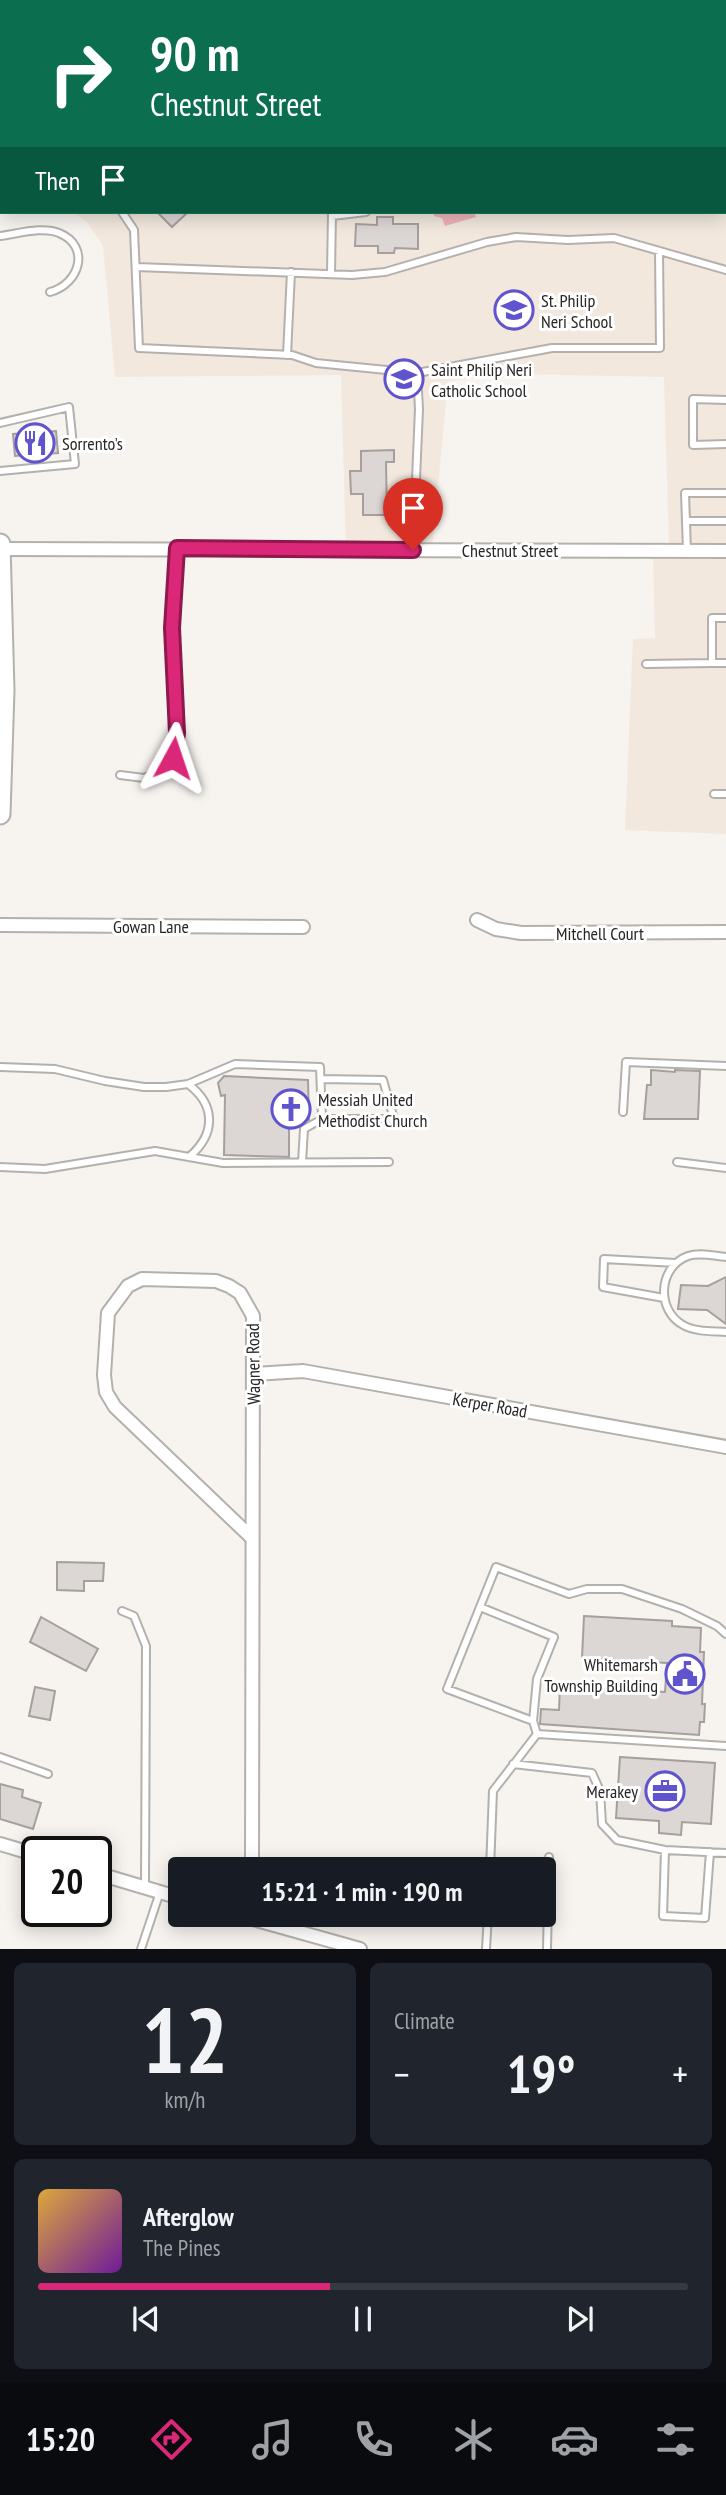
<!DOCTYPE html>
<meta charset="utf-8">
<style>
:root{--surface:#171b24;--page:#20242c;--text:#f1f3f6;--muted:#9ea1a6;--line:#363941;--accent:#db2777}
body{margin:0;font-family:"PT Sans Narrow",sans-serif;background:var(--page);color:var(--text);height:100vh;display:flex;flex-direction:column;font-size:26px;white-space:nowrap}
*{box-sizing:border-box;margin:0}
p{font-size:23px;color:var(--muted)}
.icon{flex:none;width:38px;height:38px;fill:none;stroke:currentColor;stroke-width:2;stroke-linecap:round;stroke-linejoin:round}
.map{position:relative;height:1949px;overflow:hidden}
.side{display:flex;flex-direction:column;gap:14px;padding:14px;background:#0d0f14;flex:1}
.side>*{flex:none}
.guide{position:absolute;left:0px;top:0px;width:726px;height:214px;box-shadow:0 4px 18px #0003;background:#0b6e4f;color:#fff;overflow:hidden}
.speed{position:absolute;left:21px;top:1836px;display:flex;gap:14px;font-size:35px;font-weight:700;text-align:center}
.speed>*{display:grid;place-content:center;width:91px;height:91px;border-radius:50%;background:var(--surface);box-shadow:0 4px 18px #0003;line-height:1}
.speed .limit{border:4px solid #111;border-radius:10px;background:#fff;color:#111}
.pin{position:absolute;display:grid;place-items:center;width:60px;height:60px;color:#fff;margin:-72px -30px;border-radius:50% 50% 50% 0;rotate:-45deg;box-shadow:0 0 7px #0007}
.pin .icon{rotate:45deg}
.me{position:absolute;width:77px;margin:-38px;rotate:5deg;stroke-linejoin:round;filter:drop-shadow(0 0 5px #0008)}
.turn{display:flex;align-items:center;gap:24px;height:147px;padding:0 35px;font-size:32px}
.turn .icon{width:91px;height:91px;stroke-width:2.5}
.turn b{display:block;font-size:49px;line-height:60px}
.then{display:flex;align-items:center;height:66px;padding:0 35px;background:#0003;gap:14px;font-size:26px}
.big{font-size:52px;font-weight:700;line-height:1.1}
.side .tile{flex:1;display:flex;flex-direction:column;justify-content:center;gap:10px;min-width:0;padding:0 24px;border-radius:10px;background:var(--page)}
.side .dial{align-items:center;gap:0}
.dial b{font-size:91px;line-height:1}
.song{display:flex;align-items:center;gap:21px}
.cover{width:84px;height:84px;border-radius:10px;background:linear-gradient(135deg,hsl(40 70% 55%),hsl(280 70% 35%))}
.played{height:7px;border-radius:4px;background:linear-gradient(90deg,var(--accent) 45%,var(--line) 45%)}
.keys{display:flex;justify-content:space-around;direction:ltr}
.heat{display:flex;justify-content:space-between;align-items:center;font-size:38px;direction:ltr}
.side .tiles{flex:1;display:grid;gap:14px;grid-template-columns:1fr 1fr}
.tile:last-child{grid-column:span 2}
.trip{position:absolute;left:168px;top:1857px;width:388px;height:70px;border-radius:7px;background:var(--surface);box-shadow:0 4px 18px #0003;font-weight:700;line-height:70px;text-align:center}
.tabs{display:flex;height:112px;justify-content:space-around;align-items:center;background:#090b0e;color:var(--muted)}
.tabs .icon{width:49px;height:49px}
.tabs .on{color:var(--accent)}
.tabs b{font-size:32px;color:var(--text)}
.map>svg:first-child{display:block}
</style>
<div class="map">
<svg width="726" height="1949" viewBox="0 0 726 1949">
<rect width="100%" height="100%" fill="#f7f3ef"/>
<!-- built -->
<path fill="#f2e8de" d="M365 0H726V834L625 830 633 639 655 638 653 551 669 550 664 377 520 374 448 381 432 550 346 548 341 375 115 377 103 246 87 222 73 212H724V2Z"/>
<!-- green -->
<path fill="#eeb3bb" d="M434 212H474L476 217 445 226 442 218 434 216Z"/>
<!-- building -->
<path fill="#dcd6d5" stroke="#a59f9d" stroke-width="2" d="M157 212H188L172 227Z
M377 217H393V224H418V249L395 248 394 253H378V246H355L356 224 377 225Z
M56 431 58 453 15 456 13 434Z
M394 450V462H386L387 515H363V494H351L350 471H361V451Z
M651 1070 675 1072V1070L700 1071 698 1119H644L647 1085H651Z
M224 1076 308 1080 309 1120 289 1122V1157L224 1155 225 1095 221 1096 218 1083Z
M726 1277V1324L707 1310 678 1309 681 1285 708 1286Z
M57 1562 104 1563 103 1581H84V1591L57 1590Z
M584 1616 672 1621V1626L701 1628 700 1652H704L702 1704H705L704 1722H700L699 1735 540 1724 541 1709 559 1710 560 1686 665 1692 667 1663 582 1658Z
M41 1617 98 1649 86 1671 30 1642Z
M35 1687 55 1691 50 1720 29 1716Z
M620 1757 715 1763 711 1824 682 1822 681 1835 659 1833V1821L616 1818Z
M0 1784 23 1790 22 1797 41 1803 33 1829 0 1819Z"/>
<g fill="none" stroke-linecap="round" stroke-linejoin="round">
<!-- service casing -->
<g stroke="#b4b1ad" stroke-width="10">
<path id="service" d="M310 0V2
M724 46H726
M0 60 2 62
M0 140H2
M122 212 134 230 139 348 292 355 316 363 417 373 552 348H660L659 251
M332 216 366 212
M0 236C17 234 43 226 59 233 91 246 80 284 50 292
M137 267 352 275 385 272 487 242 516 237 568 240 614 238 726 270
M331 274 332 212
M287 355 291 272
M726 400 693 399V445L726 444
M0 423 69 407 75 464 0 471
M686 521H726
M413 550 419 409 417 373
M687 551 685 493H726
M712 663H726
M646 664 712 663V618H726
M120 775 144 778 162 770 173 758 177 733 172 628 177 550
M714 794H726
M0 1067 55 1069 105 1081 144 1087H166L188 1084 235 1064 320 1067 322 1119
M188 1084C216 1105 216 1134 189 1157
M623 1112 626 1062 726 1066
M302 1162 304 1129 322 1119H394L383 1080 321 1079
M677 1162 726 1168
M0 1167 45 1169 155 1151 223 1163 389 1162
M726 1257C714 1256 700 1252 688 1256 658 1267 656 1310 683 1325 695 1332 713 1331 726 1332
M664 1298 603 1287 604 1259 676 1263
M480 1607 554 1637 537 1679 533 1721
M122 1611 134 1616 146 1646 145 1887
M537 1734 726 1746
M0 1757 48 1774
M513 1764 592 1773 600 1791 602 1824 617 1840 665 1850 726 1853
M665 1850 663 1916 705 1918 710 1852
M490 1869 493 1791 537 1734 533 1721 447 1689 496 1567 569 1594 587 1589H622L682 1609 717 1626 726 1634
M141 1949 160 1892
M486 1949 488 1914
M547 1949 549 1857"/>
</g>
<!-- minor casing -->
<g stroke="#b4b1ad" stroke-width="16">
<path id="minor" d="M1 549 726 551
M477 920 496 929 521 933 726 932
M0 925 303 927
M254 1374 303 1371 726 1447
M0 1844 37 1855
M252 1869 253 1316 240 1293 229 1286 216 1281 142 1279 128 1286 108 1313 104 1375 106 1392 115 1407 252 1538
M96 1873 180 1898
M235 1914 360 1949"/>
</g>
<!-- primary casing -->
<g stroke="#b4b1ad" stroke-width="23">
<path id="primary" d="M0 544 4 691 0 814"/>
</g>
<!-- service -->
<use href="#service" stroke="#fff" stroke-width="6"/>
<!-- minor -->
<use href="#minor" stroke="#fff" stroke-width="12"/>
<!-- primary -->
<use href="#primary" stroke="#fff" stroke-width="19"/>
</g>
<g fill="none" stroke-linecap="round" stroke-linejoin="round">
<!-- route casing -->
<g stroke="#8e194d" stroke-width="18">
<path id="route" d="M173 758 177 733 172 628 177 548 413 550"/>
</g>
<!-- route -->
<use href="#route" stroke="#db2777" stroke-width="12"/>
</g>
<!-- icons -->
<defs>
<g id="school-ring" transform="scale(2.0125)"><circle r="9.5" fill="#fff" stroke="#5f54cd" stroke-width="1.5"/><path d="M0-5L7-2L0 1L-7-2ZM-4 1L0 2.5L4 1V4Q0 6-4 4Z" fill="#5f54cd"/></g>
<g id="restaurant-ring" transform="scale(2.0125)"><circle r="9.5" fill="#fff" stroke="#5f54cd" stroke-width="1.5"/><path d="M-5-6h1v4h1v-4h1v4h1v-4h1v5L-1.5 .5V6h-2V.5L-5-1ZM5-6V6H3V1.5H1.5Q1.5-4 5-6Z" fill="#5f54cd"/></g>
<g id="church-ring" transform="scale(2.0125)"><circle r="9.5" fill="#fff" stroke="#5f54cd" stroke-width="1.5"/><path d="M-1.2-6h2.4v3.5h3.3v2.4h-3.3V6h-2.4V-.1h-3.3v-2.4h3.3Z" fill="#5f54cd"/></g>
<g id="civic-ring" transform="scale(2.0125)"><circle r="9.5" fill="#fff" stroke="#5f54cd" stroke-width="1.5"/><path d="M-.6-6.5H3V-4.5H.6V-3L4-1V1h2V6H-6V1h2V-1L-.6-3ZM-1.2 2.5V6h2.4V2.5Z" fill="#5f54cd"/></g>
<g id="office-ring" transform="scale(2.0125)"><circle r="9.5" fill="#fff" stroke="#5f54cd" stroke-width="1.5"/><path d="M-6-3h4V-5.5h4V-3h4V5H-6ZM-1-4.5V-3h2v-1.5ZM-6 0V1H6V0Z" fill="#5f54cd"/></g>
</defs>
<g fill-rule="evenodd">
<use href="#school-ring" x="514" y="310"/>
<use href="#school-ring" x="404" y="379"/>
<use href="#restaurant-ring" x="35" y="443"/>
<use href="#church-ring" x="291" y="1109"/>
<use href="#civic-ring" x="685" y="1674"/>
<use href="#office-ring" x="665" y="1791"/>
</g>
<g text-anchor="middle" dominant-baseline="central" stroke-width="6" stroke-linejoin="round" paint-order="stroke">
<!-- poi labels -->
<g font-size="18" fill="#282625" stroke="#fff" text-anchor="start">
<text x="541" y="300">St. Philip<tspan x="541" dy="21">Neri School</tspan></text>
<text x="431" y="369">Saint Philip Neri<tspan x="431" dy="21">Catholic School</tspan></text>
<text x="62" y="443">Sorrento's</text>
<text x="318" y="1099">Messiah United<tspan x="318" dy="21">Methodist Church</tspan></text>
<text x="658" y="1664" text-anchor="end">Whitemarsh<tspan x="658" dy="21">Township Building</tspan></text>
<text x="638" y="1791" text-anchor="end">Merakey</text>
</g>
<!-- street labels -->
<g font-size="18" fill="#282625" stroke="#fff">
<text x="510" y="550">Chestnut Street</text>
<text x="151" y="926">Gowan Lane</text>
<text x="600" y="933">Mitchell Court</text>
<text transform="translate(253 1364) rotate(-91)">Wagner Road</text>
<text transform="translate(490 1405) rotate(10)">Kerper Road</text>
</g>
</g>
</svg>
<div class="speed"><div class="limit">20</div></div>
<div class="pin" style="left:413px;top:550px;background:#d93025"><svg class="icon" aria-label="arrive" viewBox="0 0 24 24"><path d="M6 21V4h12l-3 4 3 4H6"/></svg></div>
<svg class="me" style="left:173px;top:758px" viewBox="-20 -20 40 40"><path d="M0-17L14 15 0 8-14 15z" fill="#db2777" stroke="#fff" stroke-width="4"/></svg>
<div class="trip">15:21 · 1 min · 190 m</div>
<div class="guide">
<div class="turn"><svg class="icon" aria-label="right" viewBox="0 0 24 24"><path d="M7 20v-9h11M14 6l5 5-5 5"/></svg><div><b>90 m</b>Chestnut Street</div></div>
<div class="then">Then<svg class="icon" aria-label="arrive" viewBox="0 0 24 24"><path d="M6 21V4h12l-3 4 3 4H6"/></svg></div>
</div>
</div>
<section class="side">
<div class="tiles">
<div class="tile dial"><b>12</b><p>km/h</p></div>
<div class="tile"><p>Climate</p>
<div class="heat"><a>−</a><b class="big">19°</b><a>+</a></div>
</div>
<div class="tile">
<div class="song"><i class="cover"></i><div><b>Afterglow</b><p>The Pines</p></div></div>
<div class="played"></div>
<div class="keys"><svg class="icon" aria-label="previous" viewBox="0 0 24 24"><path d="M18 5L8 12l10 7zM5 5v14"/></svg><svg class="icon" aria-label="pause" viewBox="0 0 24 24"><path d="M8 5v14M16 5v14"/></svg><svg class="icon" aria-label="next" viewBox="0 0 24 24"><path d="M6 5l10 7-10 7zM19 5v14"/></svg></div>
</div>
</div>
</section>
<nav class="tabs">
<b>15:20</b>
<svg class="icon on" aria-label="directions" viewBox="0 0 24 24"><path d="M12 3l9 9-9 9-9-9zM9 14v-3h6M13 9l2 2-2 2"/></svg>
<svg class="icon" aria-label="music" viewBox="0 0 24 24"><path d="M9 18V5l10-2v13"/><circle cx="6" cy="18" r="3"/><circle cx="16" cy="16" r="3"/></svg>
<svg class="icon" aria-label="phone" viewBox="0 0 24 24"><path d="M5 4h4l2 5-3 2q2 4 5 5l2-3 5 2v4C11 20 4 13 5 4z"/></svg>
<svg class="icon" aria-label="climate" viewBox="0 0 24 24"><path d="M12 3v18M4 7l16 10M4 17L20 7"/></svg>
<svg class="icon" aria-label="car" viewBox="0 0 24 24"><path d="M5 17H2v-5l4-1 3-4h7l3 4 3 1v5h-3M9 17h6M6 11h13"/><circle cx="7" cy="17" r="2"/><circle cx="17" cy="17" r="2"/></svg>
<svg class="icon" aria-label="filters" viewBox="0 0 24 24"><path d="M4 7h16M4 17h16"/><circle cx="9" cy="7" r="2"/><circle cx="15" cy="17" r="2"/></svg>
</nav>
